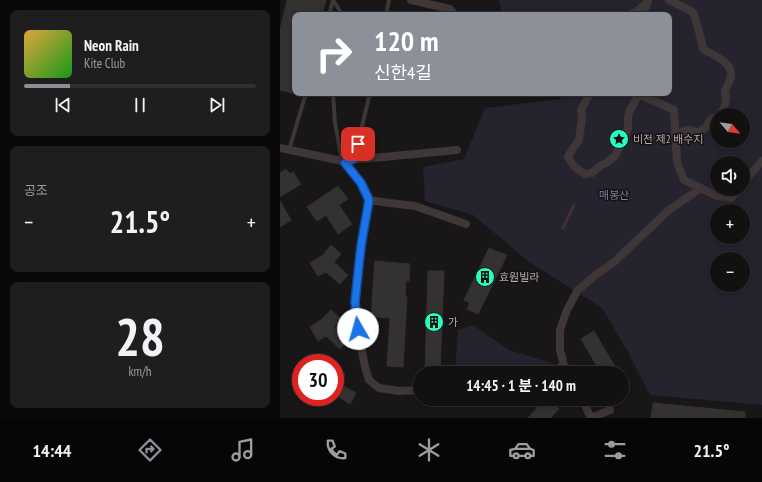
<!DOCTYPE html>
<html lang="ko">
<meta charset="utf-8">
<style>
:root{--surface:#121010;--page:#1f1e1e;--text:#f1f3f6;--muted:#9c9d9f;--line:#313030;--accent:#8c9099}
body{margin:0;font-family:"PT Sans Narrow","Noto Sans KR",sans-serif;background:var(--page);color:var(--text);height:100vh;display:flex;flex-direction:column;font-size:15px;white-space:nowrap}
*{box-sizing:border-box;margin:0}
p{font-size:13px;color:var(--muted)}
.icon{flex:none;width:22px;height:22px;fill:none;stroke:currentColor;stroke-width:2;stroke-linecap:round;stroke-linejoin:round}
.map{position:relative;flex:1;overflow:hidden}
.details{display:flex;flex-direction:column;gap:10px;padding:10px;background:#0a0909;width:280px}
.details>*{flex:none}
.banner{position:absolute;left:12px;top:12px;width:380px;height:84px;border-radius:8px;box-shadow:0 2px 10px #0003,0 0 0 1px var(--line);background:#8c9099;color:#fff;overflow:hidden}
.needle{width:26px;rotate:118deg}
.tools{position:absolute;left:430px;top:108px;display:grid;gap:8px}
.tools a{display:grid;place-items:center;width:40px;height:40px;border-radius:50%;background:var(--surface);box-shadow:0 2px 10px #0003,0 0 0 1px var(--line);font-size:20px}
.speed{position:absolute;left:12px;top:354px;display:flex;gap:8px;font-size:20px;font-weight:700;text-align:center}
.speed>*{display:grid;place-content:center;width:52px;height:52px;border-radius:50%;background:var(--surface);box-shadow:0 2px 10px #0003,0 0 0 1px var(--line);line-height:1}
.speed .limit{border:6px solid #d22;background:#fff;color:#111}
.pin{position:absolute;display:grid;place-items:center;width:34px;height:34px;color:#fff;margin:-17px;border-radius:8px;box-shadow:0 2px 6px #0006}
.me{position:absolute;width:44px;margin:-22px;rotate:353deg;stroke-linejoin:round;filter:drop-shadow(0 0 3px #0008)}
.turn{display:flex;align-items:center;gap:14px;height:84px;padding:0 16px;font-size:18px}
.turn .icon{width:52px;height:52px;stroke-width:2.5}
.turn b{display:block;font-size:28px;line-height:34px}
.big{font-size:30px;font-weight:700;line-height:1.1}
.details .widget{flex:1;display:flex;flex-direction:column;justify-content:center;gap:6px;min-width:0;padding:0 14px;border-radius:8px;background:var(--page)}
.details .dial{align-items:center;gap:0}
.dial b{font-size:52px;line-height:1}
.song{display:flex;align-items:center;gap:12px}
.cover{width:48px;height:48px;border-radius:6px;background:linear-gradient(135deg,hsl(40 70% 55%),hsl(120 70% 35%))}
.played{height:4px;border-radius:2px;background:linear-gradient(90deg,var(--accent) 20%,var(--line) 20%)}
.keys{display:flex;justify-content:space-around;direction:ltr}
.heat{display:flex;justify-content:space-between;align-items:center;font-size:22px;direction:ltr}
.trip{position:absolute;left:133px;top:366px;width:216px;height:40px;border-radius:20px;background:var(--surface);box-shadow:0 2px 10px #0003,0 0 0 1px var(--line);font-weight:700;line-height:40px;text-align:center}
.tab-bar{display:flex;height:64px;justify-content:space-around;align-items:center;background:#070606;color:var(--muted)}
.tab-bar .icon{width:28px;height:28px}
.tab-bar .current{color:var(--accent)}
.tab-bar b{font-size:18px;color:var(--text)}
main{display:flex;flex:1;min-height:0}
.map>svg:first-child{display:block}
</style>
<main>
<section class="details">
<div class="widget">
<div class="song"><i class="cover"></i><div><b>Neon Rain</b><p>Kite Club</p></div></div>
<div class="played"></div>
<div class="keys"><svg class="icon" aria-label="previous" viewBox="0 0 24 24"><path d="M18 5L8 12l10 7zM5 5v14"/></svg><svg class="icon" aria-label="pause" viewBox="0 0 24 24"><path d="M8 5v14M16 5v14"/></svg><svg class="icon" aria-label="next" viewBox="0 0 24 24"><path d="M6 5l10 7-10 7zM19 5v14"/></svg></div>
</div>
<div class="widget"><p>공조</p>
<div class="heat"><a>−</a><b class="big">21.5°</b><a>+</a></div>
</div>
<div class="widget dial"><b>28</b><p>km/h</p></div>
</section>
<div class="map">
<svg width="482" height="418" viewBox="0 0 482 418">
<rect width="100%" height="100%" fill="#181616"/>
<!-- green -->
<path fill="#25232e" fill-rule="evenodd" d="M219 0H482V405L370 395 348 352 322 308 249 262 193 215 145 201 143 167 184 159 205 108 281 99V93H389V15H222ZM437 115H463V141H437ZM437 163H463V189H437ZM437 211H463V237H437ZM437 259H463V285H437Z
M193 325 229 350 275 364 258 373H175L178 330Z"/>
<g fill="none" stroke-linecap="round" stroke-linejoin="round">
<!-- stream -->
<path stroke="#422e38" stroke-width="3" d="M283 228 294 205"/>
</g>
<!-- building -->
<path fill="#343131" stroke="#343030" d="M7 0H46L42 15H15V94L0 90V30Z
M6 169 10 174 13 172 21 184 0 197V173Z
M58 186 68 199 59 205 72 224 58 234 46 215 37 221 27 207Z
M0 201 11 220 0 227Z
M51 245 61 254 54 262 68 275 60 284 46 272 38 276 30 263 43 255Z
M209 248 227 255 198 314 187 309 190 303 184 300Z
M95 261 130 264 129 281H126L125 297H127L123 367 107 366 110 318 91 317Z
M148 271H164L160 373H145Z
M51 310 61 319 54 327 68 340 60 349 46 336 38 341 30 327 42 319Z
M314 331 328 355 339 373H321L301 339Z
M55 368 65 374 60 384 76 393 70 404 55 395Z
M265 399H269L279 409 270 418H248Z
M373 403 465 412V418H371Z"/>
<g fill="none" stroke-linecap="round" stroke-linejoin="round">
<!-- lane -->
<path stroke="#3e3637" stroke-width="4" d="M53 0 60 11 59 15
M49 15 53 0
M106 15 109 0
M53 93 55 123 62 161
M9 150 26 93
M74 159 90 93"/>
<!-- street -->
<path stroke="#3e3637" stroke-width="8" d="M131 0 170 9 175 15
M389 0 413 12C417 24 421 37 423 49 433 55 453 62 451 76 450 82 446 87 445 91 445 93 446 96 446 98 446 104 444 110 439 115
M352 15 353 13 356 12 363 6 366 7 368 2 367 0
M310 93 301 110 302 119 299 140 293 148 288 157C292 165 297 170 305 174L312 173 320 166 326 163 335 156 346 134 348 128V118L349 112 359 94
M356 93 394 110 397 162 404 180 437 196 451 198 458 189
M395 135C404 131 409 127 418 133L426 127 431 119 437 117
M0 148 62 161 74 173 81 183 89 200 81 246 75 302 80 342 85 367 89 380 99 388 119 391 140 390
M65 163 74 159H82L177 150
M463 183 482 161
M89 200 110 203 135 206 186 224
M269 373 284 365
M289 373 284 365 280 350V330L287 310 298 290 317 274 334 262 389 210 421 188
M302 399 311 418
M311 418 330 410"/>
</g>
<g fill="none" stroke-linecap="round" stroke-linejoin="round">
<!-- route casing -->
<g stroke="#114b97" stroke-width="10">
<path id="route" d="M78 144 74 159 65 163 81 183 89 200 81 246 75 302 78 329"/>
</g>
<!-- route -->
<use href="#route" stroke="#1a73e8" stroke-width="7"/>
</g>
<!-- icons -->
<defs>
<g id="sight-disc" transform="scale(1)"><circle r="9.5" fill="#27ffc2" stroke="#131111"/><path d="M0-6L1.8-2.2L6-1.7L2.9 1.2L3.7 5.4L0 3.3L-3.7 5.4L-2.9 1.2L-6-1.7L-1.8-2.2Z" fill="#111"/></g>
<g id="building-disc" transform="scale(1)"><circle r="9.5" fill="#27ffc2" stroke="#131111"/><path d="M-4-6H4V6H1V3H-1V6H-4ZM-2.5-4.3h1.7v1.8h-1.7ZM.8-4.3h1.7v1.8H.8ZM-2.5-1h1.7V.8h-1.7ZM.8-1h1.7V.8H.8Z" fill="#111"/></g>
</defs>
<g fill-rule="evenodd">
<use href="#sight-disc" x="339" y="139"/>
<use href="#building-disc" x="205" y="277"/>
<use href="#building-disc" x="154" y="322"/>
</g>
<g text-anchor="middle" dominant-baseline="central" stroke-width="3" stroke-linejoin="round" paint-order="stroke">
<!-- poi labels -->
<g font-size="11" fill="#b9a7ab" stroke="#131111" text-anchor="start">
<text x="353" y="139">비전 제2 배수지</text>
<text x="219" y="277">효원빌라</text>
<text x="168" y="322">가</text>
</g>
<!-- park labels -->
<g font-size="11" fill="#817ca6" stroke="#131111">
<text x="334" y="195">매봉산</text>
</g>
</g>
</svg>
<div class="tools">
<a><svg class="needle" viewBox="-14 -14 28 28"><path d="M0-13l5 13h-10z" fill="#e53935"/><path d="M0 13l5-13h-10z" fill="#9c9d9f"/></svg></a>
<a><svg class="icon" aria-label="sound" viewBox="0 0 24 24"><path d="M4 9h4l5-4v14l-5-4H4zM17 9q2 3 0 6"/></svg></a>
<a>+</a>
<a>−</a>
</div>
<div class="speed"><div class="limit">30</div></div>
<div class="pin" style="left:78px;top:144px;background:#d93025"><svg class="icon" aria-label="arrive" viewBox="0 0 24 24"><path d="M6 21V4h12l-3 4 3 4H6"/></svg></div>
<svg class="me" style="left:78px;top:329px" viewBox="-20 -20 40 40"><circle r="19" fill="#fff"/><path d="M0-13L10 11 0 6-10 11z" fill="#1a73e8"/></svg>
<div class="trip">14:45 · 1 분 · 140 m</div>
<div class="banner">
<div class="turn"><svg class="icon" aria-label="right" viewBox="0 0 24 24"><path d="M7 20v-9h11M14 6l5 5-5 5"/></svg><div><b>120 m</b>신한4길</div></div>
</div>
</div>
</main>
<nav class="tab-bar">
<b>14:44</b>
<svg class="icon current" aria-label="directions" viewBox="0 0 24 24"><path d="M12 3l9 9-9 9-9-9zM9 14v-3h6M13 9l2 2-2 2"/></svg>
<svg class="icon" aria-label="music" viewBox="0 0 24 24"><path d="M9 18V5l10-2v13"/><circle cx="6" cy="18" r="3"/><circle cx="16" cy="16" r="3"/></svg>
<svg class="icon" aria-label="phone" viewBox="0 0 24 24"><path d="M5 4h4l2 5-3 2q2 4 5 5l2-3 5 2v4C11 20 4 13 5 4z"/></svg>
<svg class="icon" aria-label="climate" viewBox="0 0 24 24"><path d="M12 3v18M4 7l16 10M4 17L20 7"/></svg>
<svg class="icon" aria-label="car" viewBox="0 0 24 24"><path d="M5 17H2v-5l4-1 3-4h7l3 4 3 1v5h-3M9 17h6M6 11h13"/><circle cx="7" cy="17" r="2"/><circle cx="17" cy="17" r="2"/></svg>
<svg class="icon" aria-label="filters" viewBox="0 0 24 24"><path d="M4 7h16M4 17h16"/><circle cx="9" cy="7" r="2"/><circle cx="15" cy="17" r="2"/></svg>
<b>21.5°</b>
</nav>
